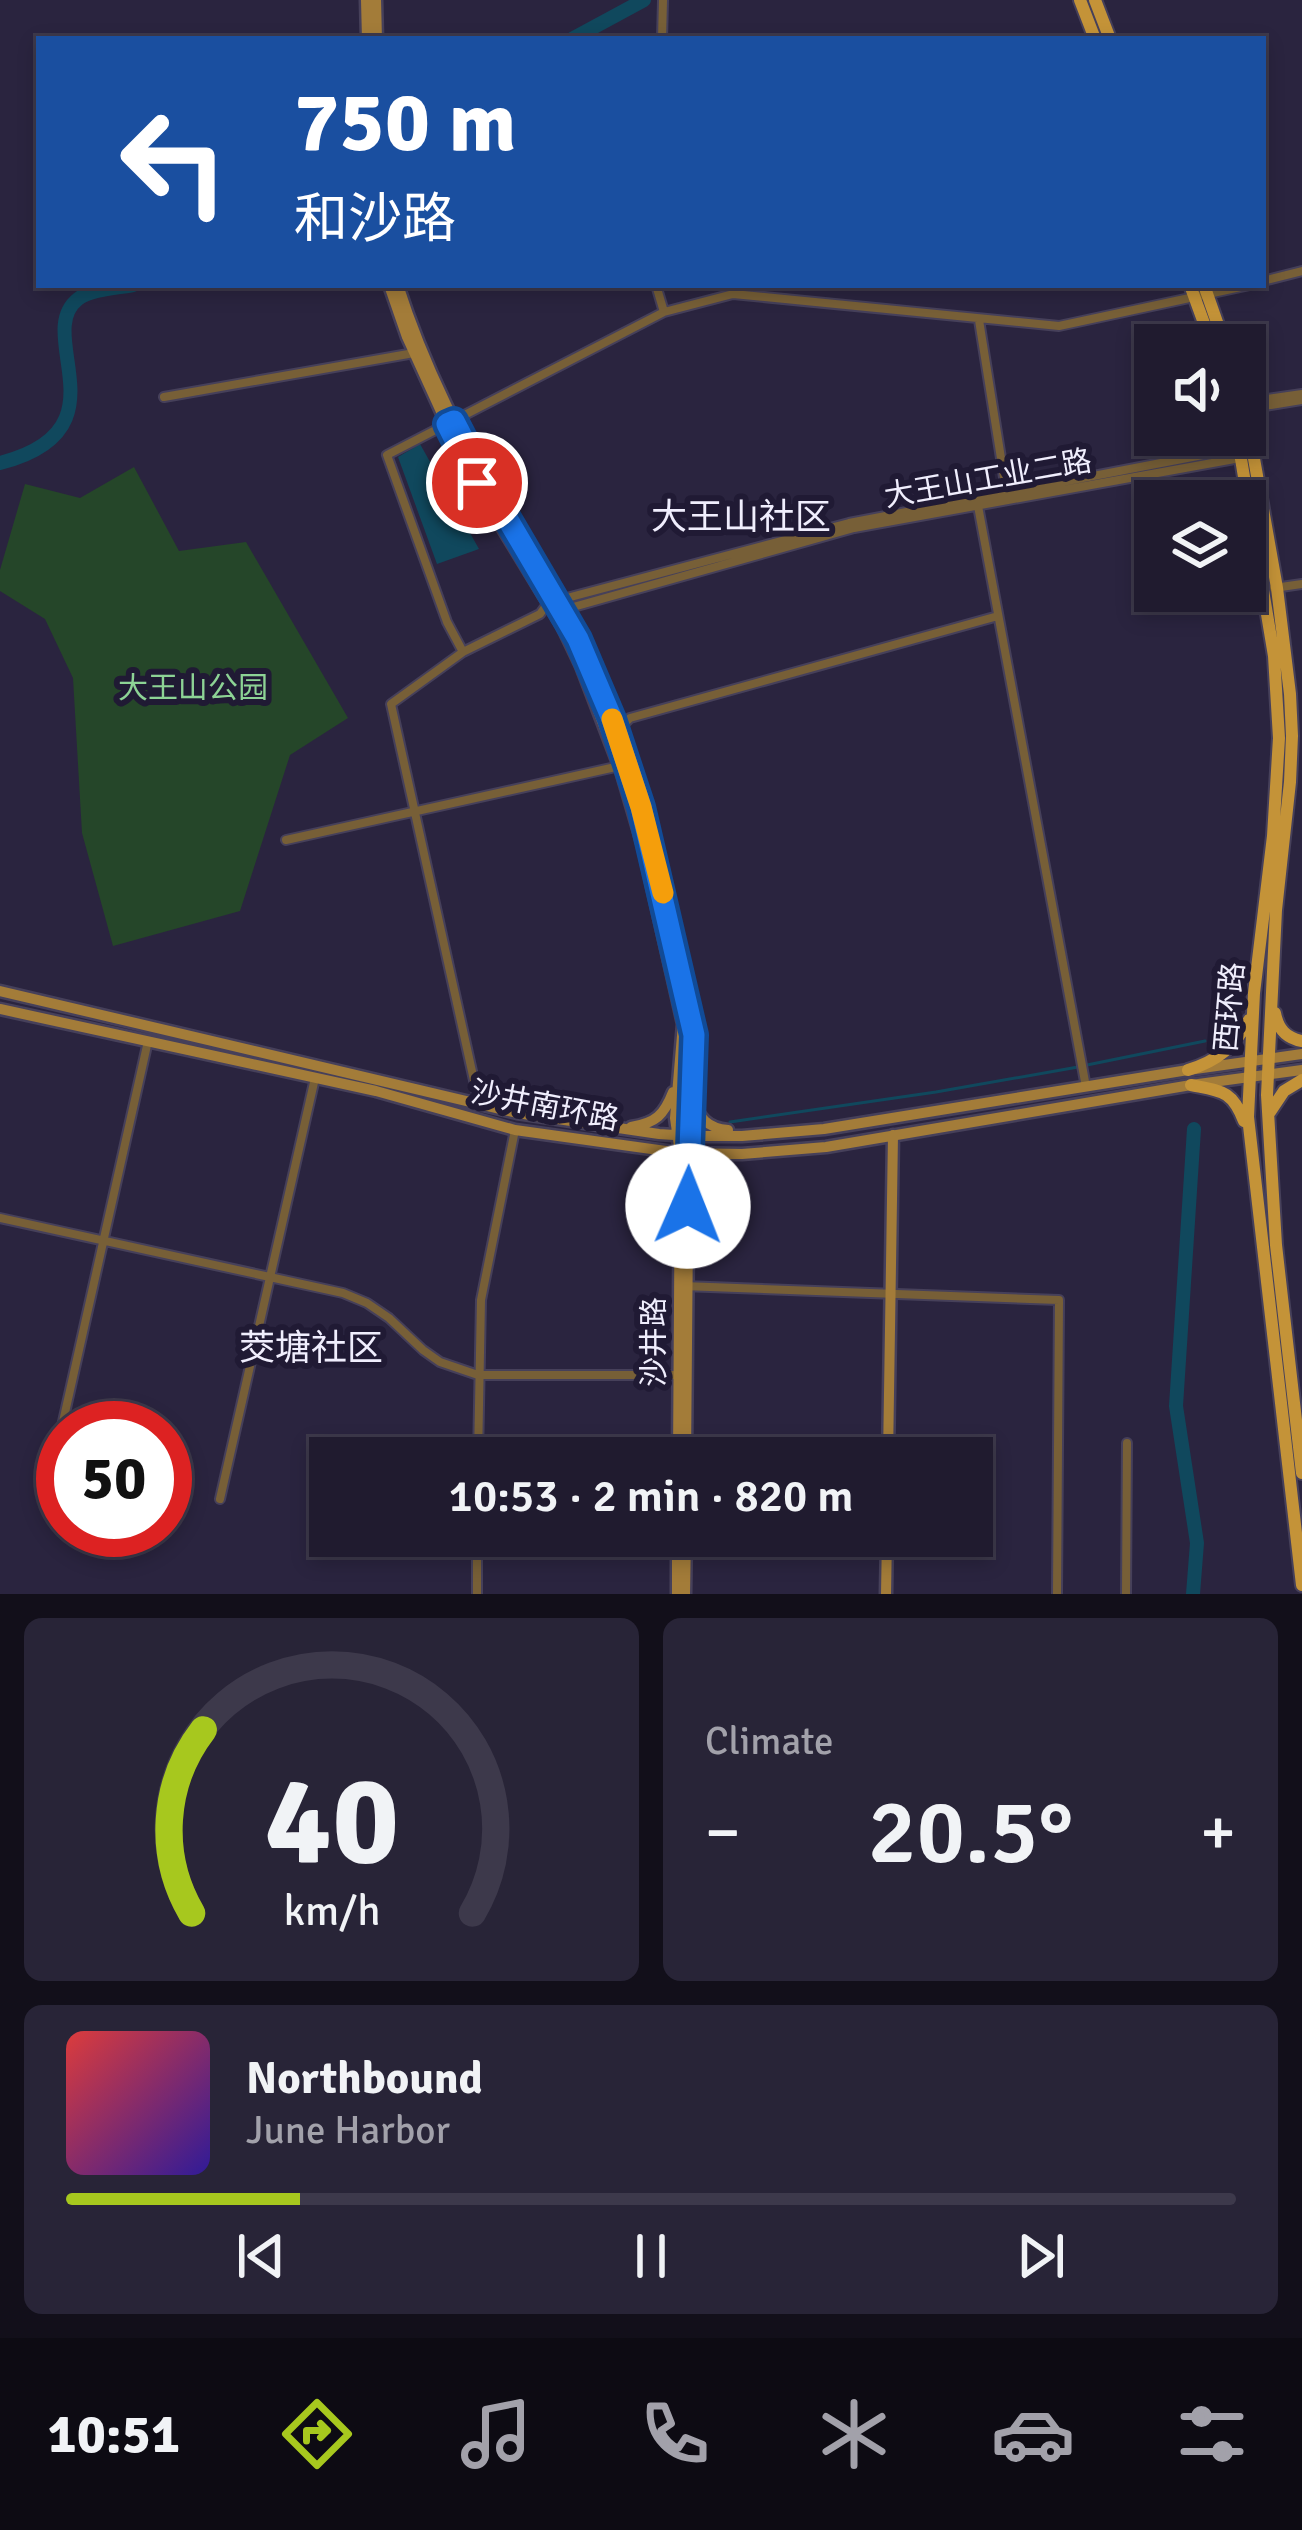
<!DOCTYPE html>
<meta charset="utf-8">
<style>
:root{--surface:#201b2f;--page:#282437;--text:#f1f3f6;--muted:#a2a1aa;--line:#3d394b;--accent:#a7c81e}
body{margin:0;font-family:Signika,"Noto Sans SC",sans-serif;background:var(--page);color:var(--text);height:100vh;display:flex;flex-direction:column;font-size:45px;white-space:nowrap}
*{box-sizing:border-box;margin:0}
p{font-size:39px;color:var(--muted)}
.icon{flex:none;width:66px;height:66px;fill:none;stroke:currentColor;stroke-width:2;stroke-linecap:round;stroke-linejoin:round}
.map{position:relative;height:1594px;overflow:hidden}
.details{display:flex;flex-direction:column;gap:24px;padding:24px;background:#120f1a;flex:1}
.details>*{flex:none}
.top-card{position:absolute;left:36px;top:36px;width:1230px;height:252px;border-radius:0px;box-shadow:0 6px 18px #0003,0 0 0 3px var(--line);background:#1a4fa0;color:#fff;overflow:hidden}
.fabs{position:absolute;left:1134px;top:324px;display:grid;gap:24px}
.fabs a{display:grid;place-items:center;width:132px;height:132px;border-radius:0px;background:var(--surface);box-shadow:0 6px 18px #0003,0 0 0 3px var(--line);font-size:60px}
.speed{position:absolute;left:36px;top:1401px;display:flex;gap:24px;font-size:60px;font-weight:700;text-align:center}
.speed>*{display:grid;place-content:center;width:156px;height:156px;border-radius:50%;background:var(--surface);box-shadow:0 6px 18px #0003,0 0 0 3px var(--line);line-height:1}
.speed .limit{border:18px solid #d22;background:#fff;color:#111}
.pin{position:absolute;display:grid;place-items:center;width:102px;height:102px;color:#fff;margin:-51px;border:6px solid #fff;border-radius:50%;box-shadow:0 3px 12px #0007}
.me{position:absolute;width:132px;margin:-66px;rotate:1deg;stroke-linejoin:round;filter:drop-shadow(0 0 9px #0008)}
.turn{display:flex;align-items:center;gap:42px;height:252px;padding:0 60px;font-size:54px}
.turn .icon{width:156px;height:156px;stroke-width:2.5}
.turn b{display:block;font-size:84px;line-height:102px}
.big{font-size:90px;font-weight:600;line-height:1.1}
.details .tile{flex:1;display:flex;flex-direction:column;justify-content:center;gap:18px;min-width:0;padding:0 42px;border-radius:18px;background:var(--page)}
.details .dial{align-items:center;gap:0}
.dial svg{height:312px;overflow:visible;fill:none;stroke:var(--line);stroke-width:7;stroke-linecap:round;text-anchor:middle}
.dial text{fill:var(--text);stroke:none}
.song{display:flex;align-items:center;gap:36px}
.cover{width:144px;height:144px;border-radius:18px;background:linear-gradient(135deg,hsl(0 70% 55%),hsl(250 70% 35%))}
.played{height:12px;border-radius:6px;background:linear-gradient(90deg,var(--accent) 20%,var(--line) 20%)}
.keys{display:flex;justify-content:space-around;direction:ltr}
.heat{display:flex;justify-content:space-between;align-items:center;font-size:66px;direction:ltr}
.details .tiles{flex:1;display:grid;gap:24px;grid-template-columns:1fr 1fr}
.tile:last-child{grid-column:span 2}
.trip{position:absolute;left:309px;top:1437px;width:684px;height:120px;border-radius:0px;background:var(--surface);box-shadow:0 6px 18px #0003,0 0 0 3px var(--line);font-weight:600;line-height:120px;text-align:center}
.tab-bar{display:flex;height:192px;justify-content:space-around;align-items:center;background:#0d0b13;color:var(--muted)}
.tab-bar .icon{width:84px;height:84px}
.tab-bar .active{color:var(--accent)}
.tab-bar b{font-size:54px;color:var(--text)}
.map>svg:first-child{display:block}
</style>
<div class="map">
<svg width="1302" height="1594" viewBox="0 0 1302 1594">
<rect width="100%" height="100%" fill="#2a243f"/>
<!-- green -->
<path fill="#254629" d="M134 467 179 551 246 542 348 718 290 755 240 911 113 946 82 833 73 678 45 619 0 591V570L25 484 80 498Z"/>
<!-- water -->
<path fill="#10485d" d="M420 444 479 549 437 564 398 457Z"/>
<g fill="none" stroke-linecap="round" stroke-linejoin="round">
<!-- stream -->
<path stroke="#10485d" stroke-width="3" d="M1087 1065 1205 1041
M730 1122 936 1092 1078 1067"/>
<!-- river -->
<path stroke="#10485d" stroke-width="14" d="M572 39 644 0
M0 463C129 430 32 335 78 299 91 289 117 288 133 285
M1193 1594 1197 1543 1176 1406 1194 1129"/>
<!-- street casing -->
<g stroke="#46405a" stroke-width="12">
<path id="street" d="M662 39 663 0
M1263 281 1302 271
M656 285 664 312
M979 320 1007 496
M164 397 414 353
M1245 402 1302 394
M1246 409 1302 400
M978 506 1086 1087
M1274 588 1302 584
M559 611 854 528 1240 458
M463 652 447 622 387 455 664 312 733 294 1059 326 1250 285
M617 731 630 718 998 616
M286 840 620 766
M479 1103 391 704 463 652 540 614 548 603 849 523 1239 448
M0 1218 343 1293 367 1303 389 1318 423 1350 440 1362 478 1375H679
M683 1286 1059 1300 1057 1594
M478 1458 481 1300 515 1130
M54 1462 148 1041
M220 1499 315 1078
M477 1594V1536
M1126 1594 1127 1443"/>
</g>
<!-- secondary casing -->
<g stroke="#46405a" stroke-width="15">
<path id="secondary" d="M366 0 367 39
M376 0 377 39
M389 285 407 337 453 438 500 524 561 624 581 666 621 771 643 846 683 1024 675 1118 680 1153 678 1458
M398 285C424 367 464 444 506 518 534 565 565 611 588 661 641 775 665 900 692 1022L695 1048 689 1115 686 1458
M0 991 517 1113 659 1134 689 1136H742L824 1129 1188 1070 1302 1054
M0 1009 376 1091 515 1130 680 1153 742 1154 826 1147 1191 1085 1302 1070
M692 1098C699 1118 707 1128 728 1130
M631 1127C656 1123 664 1115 673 1092
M692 1198 705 1168 724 1159
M888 1458 893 1135
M677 1594V1536
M685 1594 686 1536
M886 1594 887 1536"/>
</g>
<!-- primary casing -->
<g stroke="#46405a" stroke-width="16">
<path id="primary" d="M1080 0 1095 39
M1095 0 1110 39
M1190 285 1212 345
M1204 285 1225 345
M1245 408 1277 588 1290 694 1292 736 1290 782 1276 910 1267 1095 1276 1245 1302 1473
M1237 435 1274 656 1279 738 1273 836 1254 993 1248 1117 1302 1585
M1275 1013C1278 1029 1286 1038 1302 1041
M1188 1070C1218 1061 1235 1046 1249 1020
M1191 1085C1221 1091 1232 1090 1244 1121
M1270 1112 1284 1091 1302 1080"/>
</g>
<!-- street -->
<use href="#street" stroke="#775f37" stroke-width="8"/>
<!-- secondary -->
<use href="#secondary" stroke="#a37c39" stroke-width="10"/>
<!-- primary -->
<use href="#primary" stroke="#c49338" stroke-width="12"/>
</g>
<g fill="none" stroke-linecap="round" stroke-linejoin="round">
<!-- route casing -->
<g stroke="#114b97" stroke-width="30">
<path id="route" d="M477 483 447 424 454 421 484 479 578 639 612 719 641 807 694 1035 688 1206"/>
</g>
<!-- route -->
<use href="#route" stroke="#1a73e8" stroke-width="21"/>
<!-- slow -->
<path stroke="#f59e0b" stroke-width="21" d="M612 719 641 807 663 893"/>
</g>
<g text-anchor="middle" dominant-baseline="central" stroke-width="12" stroke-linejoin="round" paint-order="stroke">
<!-- street labels -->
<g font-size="30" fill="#f0eefd" stroke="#201a34">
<text transform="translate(988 479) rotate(-10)">大王山工业二路</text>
<text transform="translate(1230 1007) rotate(-85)">西环路</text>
<text transform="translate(545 1106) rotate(11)">沙井南环路</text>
<text transform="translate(654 1342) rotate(-90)">沙井路</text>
</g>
<!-- park labels -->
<g font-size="30" fill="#8dd395" stroke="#201a34">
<text x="193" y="688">大王山公园</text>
</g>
<!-- quarter labels -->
<g font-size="36" fill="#f0eefd" stroke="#201a34">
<text x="741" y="517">大王山社区</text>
<text x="311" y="1348">茭塘社区</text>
</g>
</g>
</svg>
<div class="fabs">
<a><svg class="icon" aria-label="sound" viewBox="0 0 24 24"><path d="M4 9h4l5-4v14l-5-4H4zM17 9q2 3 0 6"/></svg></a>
<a><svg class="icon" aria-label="layers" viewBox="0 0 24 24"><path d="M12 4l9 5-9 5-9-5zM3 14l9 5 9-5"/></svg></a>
</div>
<div class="speed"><div class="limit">50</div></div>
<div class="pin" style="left:477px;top:483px;background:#d93025"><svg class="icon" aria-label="arrive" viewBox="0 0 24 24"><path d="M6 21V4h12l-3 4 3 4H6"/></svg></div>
<svg class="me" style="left:688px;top:1206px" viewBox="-20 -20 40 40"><circle r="19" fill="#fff"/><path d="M0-13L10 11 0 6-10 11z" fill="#1a73e8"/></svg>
<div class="trip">10:53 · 2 min · 820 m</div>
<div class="top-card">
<div class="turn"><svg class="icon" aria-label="left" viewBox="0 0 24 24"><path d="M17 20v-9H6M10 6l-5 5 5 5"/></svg><div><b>750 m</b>和沙路</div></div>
</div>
</div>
<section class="details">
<div class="tiles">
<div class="tile dial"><svg viewBox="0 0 100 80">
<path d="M14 69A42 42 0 1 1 86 69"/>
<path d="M14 69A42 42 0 0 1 17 22" stroke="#a7c81e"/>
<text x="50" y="56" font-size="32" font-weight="700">40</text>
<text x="50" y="72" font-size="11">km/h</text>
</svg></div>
<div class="tile"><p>Climate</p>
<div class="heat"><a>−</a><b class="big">20.5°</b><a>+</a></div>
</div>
<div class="tile">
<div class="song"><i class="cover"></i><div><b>Northbound</b><p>June Harbor</p></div></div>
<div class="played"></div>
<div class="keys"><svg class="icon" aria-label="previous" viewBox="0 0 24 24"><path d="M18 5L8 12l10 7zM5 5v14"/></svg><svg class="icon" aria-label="pause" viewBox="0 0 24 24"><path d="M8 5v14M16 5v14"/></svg><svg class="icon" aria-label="next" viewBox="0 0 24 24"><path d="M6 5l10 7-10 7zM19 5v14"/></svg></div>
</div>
</div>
</section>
<nav class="tab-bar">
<b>10:51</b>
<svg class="icon active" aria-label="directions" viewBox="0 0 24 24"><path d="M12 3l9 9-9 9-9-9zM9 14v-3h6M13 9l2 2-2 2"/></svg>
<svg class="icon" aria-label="music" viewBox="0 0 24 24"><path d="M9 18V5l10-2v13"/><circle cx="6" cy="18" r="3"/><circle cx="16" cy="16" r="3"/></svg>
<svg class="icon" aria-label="phone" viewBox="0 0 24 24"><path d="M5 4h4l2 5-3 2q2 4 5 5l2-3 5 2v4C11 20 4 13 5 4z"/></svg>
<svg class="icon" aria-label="climate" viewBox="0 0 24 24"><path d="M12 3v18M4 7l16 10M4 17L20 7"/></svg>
<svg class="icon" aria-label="car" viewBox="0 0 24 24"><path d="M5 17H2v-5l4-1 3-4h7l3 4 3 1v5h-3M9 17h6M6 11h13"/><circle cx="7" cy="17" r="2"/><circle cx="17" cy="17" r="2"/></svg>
<svg class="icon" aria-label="filters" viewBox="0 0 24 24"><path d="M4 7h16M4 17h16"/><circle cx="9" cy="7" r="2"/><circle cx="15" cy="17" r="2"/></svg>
</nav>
